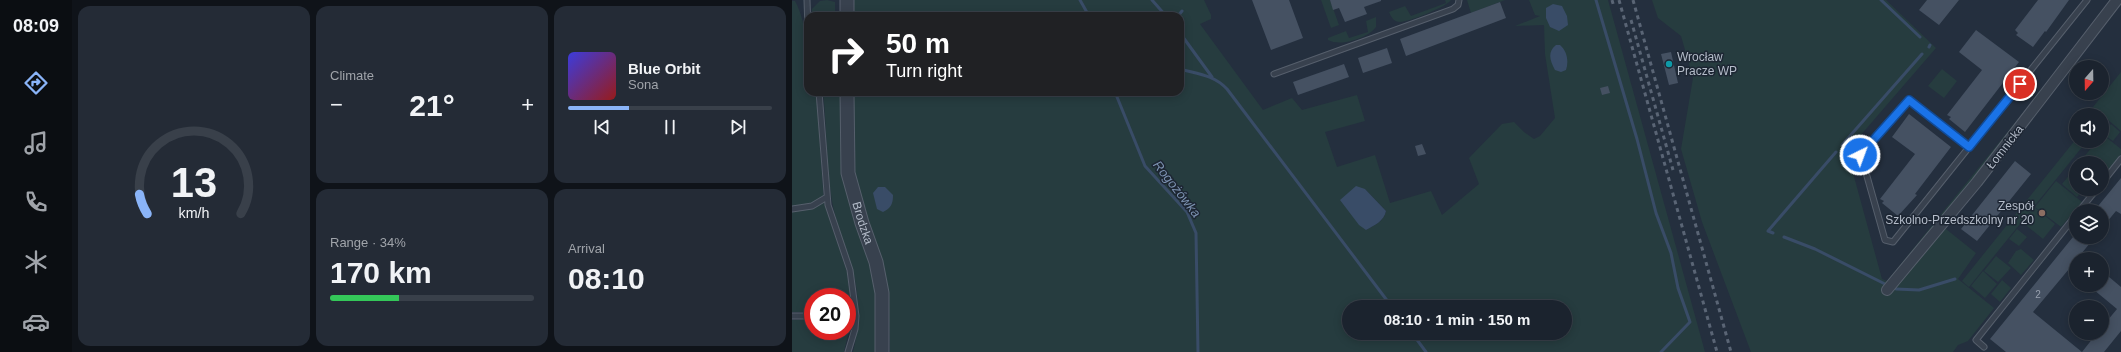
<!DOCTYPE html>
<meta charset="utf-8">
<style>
:root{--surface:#1b232e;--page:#242b36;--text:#f1f3f6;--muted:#a0a4aa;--line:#39404a;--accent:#8ab4f8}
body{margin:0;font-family:Helvetica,sans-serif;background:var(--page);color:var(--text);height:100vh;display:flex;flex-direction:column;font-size:15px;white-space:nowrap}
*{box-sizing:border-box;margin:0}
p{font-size:13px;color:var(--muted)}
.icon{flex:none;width:22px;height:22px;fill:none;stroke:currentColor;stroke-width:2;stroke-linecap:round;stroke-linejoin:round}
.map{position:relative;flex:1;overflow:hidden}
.drawer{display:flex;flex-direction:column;gap:6px;padding:6px;background:#0f1319;width:720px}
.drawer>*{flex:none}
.banner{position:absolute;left:12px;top:12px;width:380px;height:84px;border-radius:12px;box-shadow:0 2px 10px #0003,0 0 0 1px var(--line);background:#202124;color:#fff;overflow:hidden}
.needle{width:26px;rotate:200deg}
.controls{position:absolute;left:1277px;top:60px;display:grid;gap:8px}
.controls a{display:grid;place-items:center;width:40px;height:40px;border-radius:50%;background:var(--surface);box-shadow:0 2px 10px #0003,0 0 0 1px var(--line);font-size:20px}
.speed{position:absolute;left:12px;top:288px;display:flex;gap:8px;font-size:20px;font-weight:700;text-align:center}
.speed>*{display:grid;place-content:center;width:52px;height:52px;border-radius:50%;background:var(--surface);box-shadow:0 2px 10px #0003,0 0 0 1px var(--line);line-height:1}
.speed .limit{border:6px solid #d22;background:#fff;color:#111}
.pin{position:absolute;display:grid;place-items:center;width:34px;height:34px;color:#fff;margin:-17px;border:2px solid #fff;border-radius:50%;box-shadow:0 1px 4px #0007}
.me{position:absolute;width:44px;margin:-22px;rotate:42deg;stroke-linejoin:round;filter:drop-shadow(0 0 3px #0008)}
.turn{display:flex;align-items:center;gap:14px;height:84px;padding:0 16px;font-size:18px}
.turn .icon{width:52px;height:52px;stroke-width:2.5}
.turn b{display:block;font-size:28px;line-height:34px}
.big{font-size:30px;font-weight:800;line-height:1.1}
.drawer .widget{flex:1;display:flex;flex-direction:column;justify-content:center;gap:6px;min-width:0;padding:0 14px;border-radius:12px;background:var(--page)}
.drawer .dial{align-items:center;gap:0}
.dial svg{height:104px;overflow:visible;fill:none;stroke:var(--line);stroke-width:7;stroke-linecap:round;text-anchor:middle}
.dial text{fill:var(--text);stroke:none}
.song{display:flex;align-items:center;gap:12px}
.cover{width:48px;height:48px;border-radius:6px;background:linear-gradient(135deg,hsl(240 70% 55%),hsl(0 70% 35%))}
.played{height:4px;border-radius:2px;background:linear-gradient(90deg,var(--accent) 30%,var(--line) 30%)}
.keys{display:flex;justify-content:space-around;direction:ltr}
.heat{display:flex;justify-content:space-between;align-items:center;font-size:22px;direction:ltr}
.charge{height:6px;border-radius:3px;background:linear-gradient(90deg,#34c759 34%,var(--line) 0)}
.drawer .tiles{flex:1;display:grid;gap:6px;grid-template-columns:repeat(3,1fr)}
.widget:first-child{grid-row:span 2}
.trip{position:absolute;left:550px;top:300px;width:230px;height:40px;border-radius:20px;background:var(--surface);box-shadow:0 2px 10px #0003,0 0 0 1px var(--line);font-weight:800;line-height:40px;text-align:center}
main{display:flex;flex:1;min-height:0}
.tabs{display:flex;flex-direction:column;width:72px;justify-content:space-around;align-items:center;background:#0b0e12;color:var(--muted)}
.tabs .icon{width:28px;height:28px}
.tabs .on{color:var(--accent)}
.tabs b{font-size:18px;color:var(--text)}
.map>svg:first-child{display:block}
</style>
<main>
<nav class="tabs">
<b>08:09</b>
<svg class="icon on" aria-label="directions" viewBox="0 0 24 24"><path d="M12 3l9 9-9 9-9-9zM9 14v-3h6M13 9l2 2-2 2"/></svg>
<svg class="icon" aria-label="music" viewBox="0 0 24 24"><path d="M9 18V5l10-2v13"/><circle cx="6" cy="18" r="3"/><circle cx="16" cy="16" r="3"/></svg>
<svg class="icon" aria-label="phone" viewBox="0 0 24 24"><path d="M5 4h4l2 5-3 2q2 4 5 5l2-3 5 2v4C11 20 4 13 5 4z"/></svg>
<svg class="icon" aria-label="climate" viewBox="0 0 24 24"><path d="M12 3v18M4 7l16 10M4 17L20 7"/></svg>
<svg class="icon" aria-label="car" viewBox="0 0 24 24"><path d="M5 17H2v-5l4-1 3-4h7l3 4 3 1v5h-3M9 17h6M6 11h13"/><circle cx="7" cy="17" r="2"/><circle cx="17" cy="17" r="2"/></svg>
</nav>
<section class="drawer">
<div class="tiles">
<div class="widget dial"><svg viewBox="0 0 100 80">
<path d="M14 69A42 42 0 1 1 86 69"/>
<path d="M14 69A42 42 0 0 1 8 54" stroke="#8ab4f8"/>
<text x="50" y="56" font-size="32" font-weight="700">13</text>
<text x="50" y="72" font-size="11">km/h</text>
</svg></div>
<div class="widget"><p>Climate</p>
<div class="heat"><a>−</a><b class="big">21°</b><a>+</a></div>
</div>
<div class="widget">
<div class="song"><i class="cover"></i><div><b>Blue Orbit</b><p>Sona</p></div></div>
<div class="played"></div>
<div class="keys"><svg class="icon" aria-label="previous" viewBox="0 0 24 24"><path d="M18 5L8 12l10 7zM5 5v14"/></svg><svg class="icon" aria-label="pause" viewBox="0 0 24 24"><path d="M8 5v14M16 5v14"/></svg><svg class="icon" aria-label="next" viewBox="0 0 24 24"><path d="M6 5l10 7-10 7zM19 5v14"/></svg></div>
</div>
<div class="widget"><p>Range · 34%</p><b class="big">170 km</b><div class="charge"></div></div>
<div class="widget"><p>Arrival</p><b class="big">08:10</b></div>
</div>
</section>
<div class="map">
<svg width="1329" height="352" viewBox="0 0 1329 352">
<rect width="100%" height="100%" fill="#242f3e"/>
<!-- green -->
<path fill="#263c3f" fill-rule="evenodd" d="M35 0 43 2V16H20V9L28 1Z
M61 0H412L419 15V19L408 24 471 110 500 98 510 110 565 95 573 121 533 132 545 167 583 155 598 203 639 191 650 215 687 184 677 158 710 124 722 122 732 132 742 139 748 136 763 118 753 54 752 25 723 26 748 16 743 15 737 0H816L913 352H98L96 292 63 175 60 92H388V16H61ZM573 189 594 211C592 221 583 225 574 230ZM557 307H773V333H557Z
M529 0H538L547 25 539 28Z
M653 0H659C654 7 617 22 608 22 602 22 599 17 597 12L613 6 619 16 654 3Z
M675 0H713L679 13Z
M860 0H1094L1144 48 1055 151 1090 279 1095 281 1303 24 1149 225 1184 253 1166 279 1202 308 1176 341 1166 345 1161 352H959L910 222 889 149 901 78 889 36 866 18Z
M0 1H3C17 27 16 64 16 92H23L25 101 32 203 55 272 60 312 55 311V297H21V312H0Z
M584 17V27C576 38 549 47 536 40V38L554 31 557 38 576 32 574 21Z
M1150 69 1165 81 1152 98 1136 86Z
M1329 72V131L1301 107Z
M31 92H49L51 173 56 198 77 263 84 293 86 352H61C68 324 68 296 60 268 54 246 44 224 40 201 34 165 35 128 31 92Z
M1319 124 1328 132 1321 141 1311 134Z
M1310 134 1329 149V154L1310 177V163H1287L1305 141H1310Z
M1284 139V141H1295L1177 287 1170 281Z
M1284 167V189H1292L1285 197 1270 184Z
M1264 181 1290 202 1269 227 1243 207Z
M1242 207 1263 224 1251 239 1230 222Z
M1225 229 1235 237 1227 246 1217 239Z
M1229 249 1242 260 1229 275 1216 263 1224 251Z
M1204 256 1219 268 1206 282 1192 271Z
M1191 271 1205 284 1193 298 1179 286Z
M1210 280 1219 288 1208 302 1199 294Z
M21 319V331H55V319L59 321 52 352H0V320Z"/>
<!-- water -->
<path fill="#394c67" d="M761 4 770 6 775 16 776 25 767 31 758 27 754 18V8Z
M764 45H768C775 51 777 61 774 70L769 72 763 70C758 61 755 52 764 45Z
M564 186 573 189 594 211C592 221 583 225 574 230L567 225 548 200Z
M86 187H93L101 195C101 204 99 208 91 212L85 209 81 193Z"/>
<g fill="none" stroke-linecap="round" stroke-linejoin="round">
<!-- stream -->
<path stroke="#394c67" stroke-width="3" d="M288 0 297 16
M360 0 374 16
M804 0 845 139 864 213 879 253 886 288 898 322 869 352
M1089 0 1128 37
M386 16 390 11
M388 33 420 77
M1137 47 1138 45
M388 69C406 74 422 75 435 89L600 307
M323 92 353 166 395 212 404 233 406 352
M1050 145 1130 54
M981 233 976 231 1044 152
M992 237 1023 249 1093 284
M1104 289 1127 290 1163 279
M620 333 634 352"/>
</g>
<!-- building -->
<path fill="#455162" d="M460 0H497L511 38 479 50Z
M538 0H589V1L572 7 575 14 553 22 547 8 541 10Z
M1135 0H1167L1147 25 1127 10Z
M1246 0H1277L1254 32 1253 31 1241 47 1224 35 1226 33 1223 30Z
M708 2 714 18 614 56 608 39Z
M1184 30 1227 62 1173 132 1157 119 1159 117 1155 115 1190 70 1167 52Z
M595 48 600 63 571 73 566 58Z
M879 52 886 83 877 85 869 54Z
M552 64 557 77 506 95 501 82Z
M816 86 818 93 810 95 808 88Z
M1117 114 1159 147 1123 194 1125 195 1106 216 1090 203 1092 201 1088 199 1123 154 1100 137Z
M630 144 634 154 626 156 623 146Z
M1223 161 1239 174 1185 241 1169 229Z
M1329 178V214L1324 211 1310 228V211H1302Z
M1281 237H1303L1289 254 1295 259H1284V275L1277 269 1241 312 1290 352H1214L1198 339Z
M1310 271 1329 287V331L1312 352H1290L1305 333H1310V327L1325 309 1296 285H1310Z"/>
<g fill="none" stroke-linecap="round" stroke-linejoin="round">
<!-- service casing -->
<g stroke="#565f6c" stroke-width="7">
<path id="service" d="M15 0 16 29
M482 74 661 9 666 5 667 0
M27 92 36 205 58 270 64 316 63 329 56 352
M1177 147 1117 100 1069 155 1093 240 1101 242 1295 0
M1310 183 1329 159
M0 209 20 206 35 197
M1287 211 1305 189
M55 315 64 316
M0 316H21
M1192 347 1184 340 1284 215"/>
</g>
<!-- minor casing -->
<g stroke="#565f6c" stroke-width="12">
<path id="minor" d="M1095 290 1185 182 1325 0"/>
</g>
<!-- tertiary casing -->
<g stroke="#565f6c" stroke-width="15">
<g id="tertiary">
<path d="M55 16V0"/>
<path id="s1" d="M55 92 56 173 70 223 84 262 90 293V352"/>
</g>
</g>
<!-- service -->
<use href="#service" stroke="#38414e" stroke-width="5"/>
<!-- minor -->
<use href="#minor" stroke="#38414e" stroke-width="10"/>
<!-- tertiary -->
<use href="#tertiary" stroke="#38414e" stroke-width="13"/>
<!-- rail -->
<path stroke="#5a6575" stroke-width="3" stroke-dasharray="4 4" stroke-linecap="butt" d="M820 0 822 7
M827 0 925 352
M841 0 939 352
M839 20 881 170"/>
</g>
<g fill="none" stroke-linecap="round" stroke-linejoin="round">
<!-- route casing -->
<g stroke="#114b97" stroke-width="10">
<path id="route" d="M1068 155 1117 100 1177 147 1228 84"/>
</g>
<!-- route -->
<use href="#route" stroke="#1a73e8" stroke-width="7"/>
</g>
<!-- markers -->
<circle fill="#0f9aa8" stroke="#1d2633" stroke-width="1.5" cx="877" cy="64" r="4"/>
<circle fill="#8d6e63" stroke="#1d2633" stroke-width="1.5" cx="1250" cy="213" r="4"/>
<g text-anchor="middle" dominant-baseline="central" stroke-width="3" stroke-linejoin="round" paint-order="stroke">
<!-- number labels -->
<g font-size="10" fill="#98a1af">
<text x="1246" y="294">2</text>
</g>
<!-- poi labels -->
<g font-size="12" fill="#b4bcc9" stroke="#1d2633" text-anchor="start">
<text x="885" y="57">Wrocław<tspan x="885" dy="14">Pracze WP</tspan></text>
<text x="1242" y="206" text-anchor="end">Zespół<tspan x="1242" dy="14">Szkolno-Przedszkolny nr 20</tspan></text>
</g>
<!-- street labels -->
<g font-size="12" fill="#b4bcc9" stroke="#1d2633">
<text transform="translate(1213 147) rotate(-52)">Łomnicka</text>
<text stroke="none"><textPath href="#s1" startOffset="133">Brodzka</textPath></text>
</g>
<!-- water labels -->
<g font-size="13" font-style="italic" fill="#7c92b1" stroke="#1d2633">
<text transform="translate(385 189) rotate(52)">Rogożówka</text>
</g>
</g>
</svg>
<div class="controls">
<a><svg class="needle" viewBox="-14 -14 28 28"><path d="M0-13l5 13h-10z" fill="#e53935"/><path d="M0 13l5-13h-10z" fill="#a0a4aa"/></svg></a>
<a><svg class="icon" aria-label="sound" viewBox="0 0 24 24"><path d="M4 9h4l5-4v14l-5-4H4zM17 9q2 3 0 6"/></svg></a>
<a><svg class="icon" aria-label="search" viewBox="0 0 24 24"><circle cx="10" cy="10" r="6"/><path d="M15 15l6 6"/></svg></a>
<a><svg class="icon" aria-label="layers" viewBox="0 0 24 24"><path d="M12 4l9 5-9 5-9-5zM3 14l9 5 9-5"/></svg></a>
<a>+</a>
<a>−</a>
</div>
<div class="speed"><div class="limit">20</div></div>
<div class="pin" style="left:1228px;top:84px;background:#d93025"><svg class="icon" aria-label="arrive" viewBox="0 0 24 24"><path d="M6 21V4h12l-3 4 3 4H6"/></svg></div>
<svg class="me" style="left:1068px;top:155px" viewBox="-20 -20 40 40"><circle r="17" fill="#1a73e8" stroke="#fff" stroke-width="3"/><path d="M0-11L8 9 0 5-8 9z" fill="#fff"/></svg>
<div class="trip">08:10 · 1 min · 150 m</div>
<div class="banner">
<div class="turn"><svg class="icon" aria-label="right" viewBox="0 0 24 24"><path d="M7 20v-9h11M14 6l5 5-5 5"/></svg><div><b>50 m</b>Turn right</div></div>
</div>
</div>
</main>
